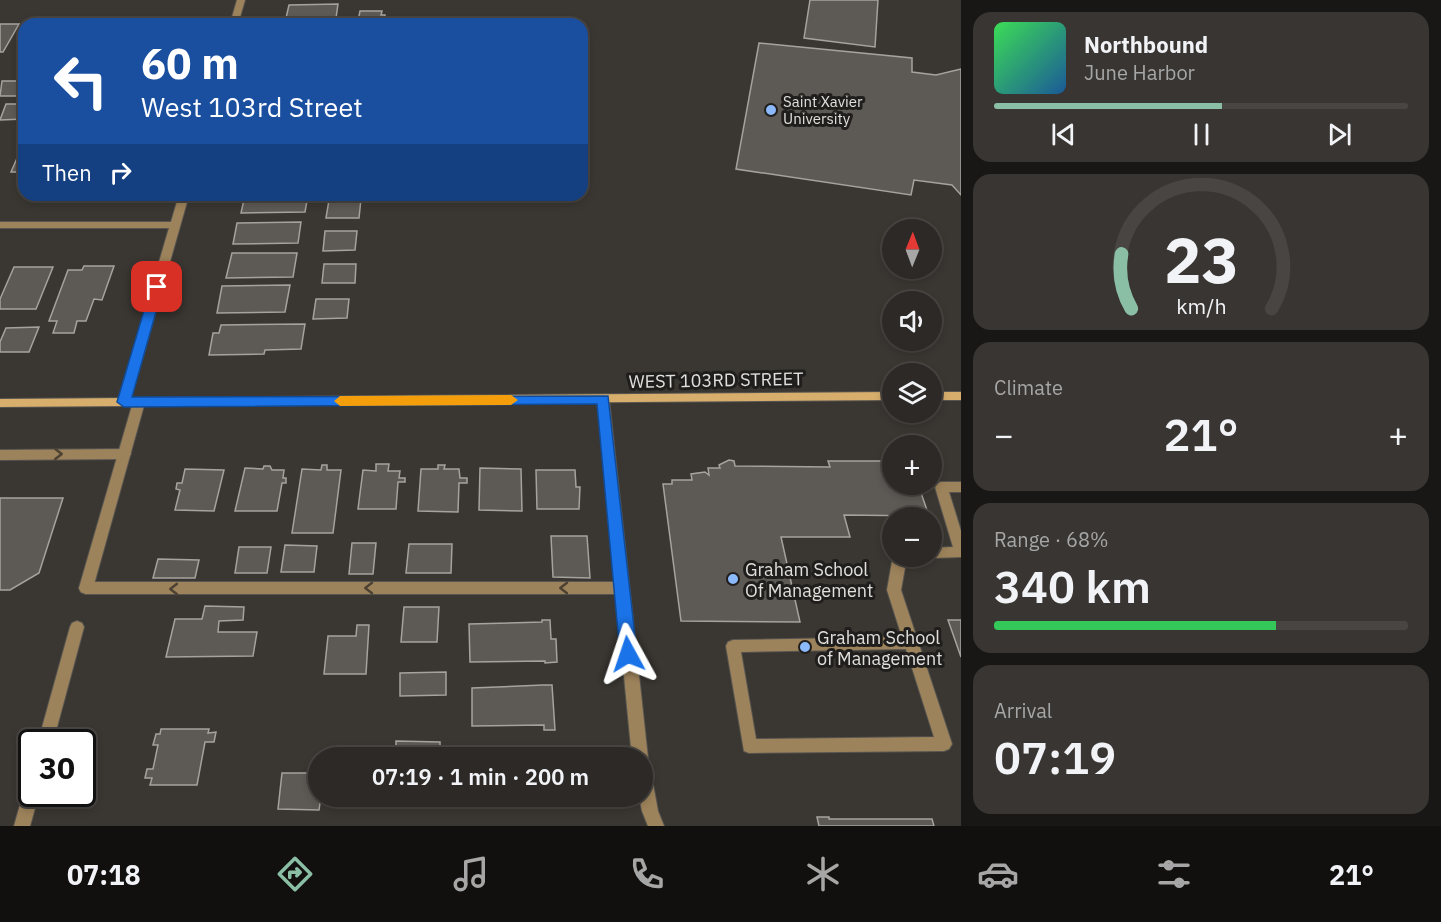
<!DOCTYPE html>
<meta charset="utf-8">
<style>
:root{--surface:#2c2926;--page:#383532;--text:#f1f3f6;--muted:#a6a6a7;--line:#484543;--accent:#8abfa5}
body{margin:0;font-family:"IBM Plex Sans",sans-serif;background:var(--page);color:var(--text);height:100vh;display:flex;flex-direction:column;font-size:22px;white-space:nowrap}
*{box-sizing:border-box;margin:0}
p{font-size:20px;color:var(--muted)}
.icon{flex:none;width:33px;height:33px;fill:none;stroke:currentColor;stroke-width:2;stroke-linecap:round;stroke-linejoin:round}
.map{position:relative;flex:1;overflow:hidden}
.details{display:flex;flex-direction:column;gap:12px;padding:12px;background:#181715;width:480px}
.details>*{flex:none}
.top-card{position:absolute;left:18px;top:18px;width:570px;height:183px;border-radius:18px;box-shadow:0 3px 9px #0003,0 0 0 2px var(--line);background:#1a4fa0;color:#fff;overflow:hidden}
.needle{width:39px;rotate:1deg}
.buttons{position:absolute;left:882px;top:219px;display:grid;gap:12px}
.buttons a{display:grid;place-items:center;width:60px;height:60px;border-radius:50%;background:var(--surface);box-shadow:0 3px 9px #0003,0 0 0 2px var(--line);font-size:30px}
.speed{position:absolute;left:18px;top:729px;display:flex;gap:12px;font-size:30px;font-weight:700;text-align:center}
.speed>*{display:grid;place-content:center;width:78px;height:78px;border-radius:50%;background:var(--surface);box-shadow:0 3px 9px #0003,0 0 0 2px var(--line);line-height:1}
.speed .limit{border:3px solid #111;border-radius:9px;background:#fff;color:#111}
.pin{position:absolute;display:grid;place-items:center;width:51px;height:51px;color:#fff;margin:-26px;border-radius:12px;box-shadow:0 3px 9px #0006}
.me{position:absolute;width:66px;margin:-33px;rotate:355deg;stroke-linejoin:round;filter:drop-shadow(0 0 4px #0008)}
.turn{display:flex;align-items:center;gap:21px;height:126px;padding:0 24px;font-size:27px}
.turn .icon{width:78px;height:78px;stroke-width:2.5}
.turn b{display:block;font-size:42px;line-height:51px}
.then{display:flex;align-items:center;height:57px;padding:0 24px;background:#0003;gap:12px;font-size:22px}
.big{font-size:45px;font-weight:600;line-height:1.1}
.details .card{flex:1;display:flex;flex-direction:column;justify-content:center;gap:9px;min-width:0;padding:0 21px;border-radius:18px;background:var(--page)}
.details .dial{align-items:center;gap:0}
.dial svg{height:156px;overflow:visible;fill:none;stroke:var(--line);stroke-width:7;stroke-linecap:round;text-anchor:middle}
.dial text{fill:var(--text);stroke:none}
.song{display:flex;align-items:center;gap:18px}
.cover{width:72px;height:72px;border-radius:9px;background:linear-gradient(135deg,hsl(130 70% 55%),hsl(210 70% 35%))}
.played{height:6px;border-radius:3px;background:linear-gradient(90deg,var(--accent) 55%,var(--line) 55%)}
.keys{display:flex;justify-content:space-around;direction:ltr}
.heat{display:flex;justify-content:space-between;align-items:center;font-size:33px;direction:ltr}
.charge{height:9px;border-radius:4px;background:linear-gradient(90deg,#34c759 68%,var(--line) 0)}
.trip{position:absolute;left:308px;top:747px;width:345px;height:60px;border-radius:30px;background:var(--surface);box-shadow:0 3px 9px #0003,0 0 0 2px var(--line);font-weight:600;line-height:60px;text-align:center}
.tabs{display:flex;height:96px;justify-content:space-around;align-items:center;background:#12100f;color:var(--muted)}
.tabs .icon{width:42px;height:42px}
.tabs .on{color:var(--accent)}
.tabs b{font-size:27px;color:var(--text)}
main{display:flex;flex:1;min-height:0}
.map>svg:first-child{display:block}
</style>
<main>
<div class="map">
<svg width="961" height="826" viewBox="0 0 961 826">
<rect width="100%" height="100%" fill="#3a3732"/>
<!-- building -->
<path fill="#5d5954" stroke="#a6a29d" stroke-width="1.5" d="M810 0H878L875 47 804 38Z
M338 4 336 18H286L289 5Z
M360 11H382L381 15H385L384 21H358Z
M110 19H183L181 24H98L100 21Z
M0 24H19L3 52H0Z
M759 43 912 58V72L936 75 961 69V195L952 185 914 180 911 195 736 169Z
M2 81H24V88L20 96H0Z
M6 104H24L23 119 0 120Z
M18 156H24V172H11Z
M245 195H308L305 212 241 213Z
M361 199 359 218H326L329 200Z
M301 222 298 243 233 244 237 223Z
M325 231H357L355 250 323 251Z
M232 253H297L293 277 226 278Z
M324 264H356L355 283H322Z
M84 266H114L102 300 94 299 86 321H77L74 333H53L57 321H49L68 270H82Z
M14 267H53L36 309H0V299Z
M290 285 285 312 217 313 222 286Z
M316 299H349L347 318 313 319Z
M305 324 301 349 265 350 264 354 209 355 213 333H219L221 325Z
M39 327 29 352H0V342L6 328Z
M729 460 734 461 735 466 830 467 828 461H892V484H918L929 516 844 515 850 537H781L800 622 681 621 663 484H672V480H692L691 474 705 472 709 475 708 468H720L719 465Z
M376 464H389L388 471H400L399 478H405V482H398L396 509H358L363 470 376 471Z
M322 465H327V470H341L333 533H292L302 469 321 470Z
M438 465H445L444 469H459L460 478H467V483H459L458 512 418 511 421 469H438Z
M264 466H270L272 470H284L283 478H286V483H282L277 511H235L245 468 263 469Z
M480 468 521 469 522 511 479 510Z
M185 469 224 470 214 511 175 510 180 490 176 489 177 483H182Z
M536 470H575L576 487H580L579 509H537Z
M0 498H63L39 573 10 590H0Z
M551 536H587L590 578 553 577Z
M352 543H376L373 574H349Z
M409 544H452L451 573H406Z
M285 545 317 546 314 572H281Z
M239 547H271L267 573H235Z
M158 559 199 560 195 578H153Z
M205 606 244 607 243 620 219 621 218 632H257L253 656 166 657 175 619H202Z
M404 607H439L437 642H401Z
M542 620H550L551 639H556L557 662 545 663V661L470 662 469 624 542 622Z
M948 620H961V657Z
M357 625H369L366 674H324L328 636H356Z
M446 672V695L400 696V673Z
M543 685H552L555 730H544V725L472 726V688Z
M161 729H209L208 733 216 732 214 742H205L197 785H150L152 778H145L147 769H153L158 745H153L156 734H160Z
M396 741 440 742V758H396Z
M282 773H318V796H321L319 810 278 809Z
M472 796H559V807H552V803L472 802Z
M817 817H829V819H932L934 826H819Z"/>
<g fill="none" stroke-linecap="round" stroke-linejoin="round">
<!-- service casing -->
<g stroke="#585551" stroke-width="2">
<path id="service" d="M125 449 129 451 131 454 129 457 125 459 0 460V450Z
M941 482H961V492H949L961 531V557L932 558 927 556H932V548L953 547 935 487 936 484Z
M893 556H907L901 590 952 744 949 749 944 751 749 753 744 751 726 646 728 642 733 640 902 637 887 590ZM906 649 934 737 756 739 741 652Z
M86 582H622L627 584 629 588 627 592 622 594H86L81 592 79 588 81 584Z"/>
</g>
<!-- minor casing -->
<g stroke="#585551" stroke-width="2">
<path id="minor" d="M237 0H245L238 24H230Z
M179 195H189L130 402 124 406 118 402 169 228H0V222H171Z
M603 395 609 399 648 758 646 762 650 768 658 811 664 826H648L642 811 639 796H642V758H632L597 399Z
M139 398 145 402 93 588 91 592 86 594 81 592 79 588 133 402Z
M77 621 82 623 84 627 53 742H38L70 627 72 623Z
M32 784V794H39L30 826H14L24 791 26 786Z"/>
</g>
<!-- secondary casing -->
<g stroke="#585551" stroke-width="2">
<path id="secondary" d="M892 392V400L0 407V399Z
M932 392H961V400H932Z"/>
</g>
<!-- service -->
<use href="#service" fill="#9d835b" fill-rule="evenodd"/>
<!-- minor -->
<use href="#minor" fill="#9d835b" fill-rule="evenodd"/>
<!-- secondary -->
<use href="#secondary" fill="#d7ae6c" fill-rule="evenodd"/>
</g>
<!-- one-way arrows -->
<defs><path id="oneway-chevron" d="M-2-3.5L2.5 0L-2 3.5" fill="none" stroke-width="1.6" stroke-linecap="round" stroke-linejoin="round" transform="scale(1.5)"/></defs>
<g stroke="#4c4132">
<use href="#oneway-chevron" transform="translate(58 454)"/>
<use href="#oneway-chevron" transform="translate(369 588) rotate(180)"/>
<use href="#oneway-chevron" transform="translate(564 588) rotate(180)"/>
<use href="#oneway-chevron" transform="translate(174 589) rotate(180)"/>
</g>
<!-- route -->
<path fill="#1a73e8" stroke="#114b97" stroke-width="1.5" d="M157 283 163 287 132 397 608 396 637 654 634 659 628 661 623 659 620 654 597 404 124 407 117 402 151 287Z"/>
<!-- slow -->
<path fill="#f59e0b" d="M511 395 518 400 511 405 340 406 334 401 340 396Z"/>
<!-- markers -->
<g fill="#8cb9fc" stroke="#201e1c" stroke-width="2">
<circle cx="771" cy="110" r="6"/>
<circle cx="733" cy="579" r="6"/>
<circle cx="805" cy="647" r="6"/>
</g>
<g text-anchor="middle" dominant-baseline="central" stroke-width="6" stroke-linejoin="round" paint-order="stroke">
<!-- far-poi labels -->
<g font-size="15" fill="#e1dfdc" stroke="#201e1c" text-anchor="start">
<text x="783" y="101">Saint Xavier<tspan x="783" dy="17">University</tspan></text>
</g>
<!-- street labels -->
<g font-size="18" fill="#e1dfdc" stroke="#201e1c">
<text transform="translate(716 380) rotate(-1)">WEST 103RD STREET</text>
</g>
<!-- poi labels -->
<g font-size="18" fill="#e1dfdc" stroke="#201e1c" text-anchor="start">
<text x="745" y="569">Graham School<tspan x="745" dy="21">Of Management</tspan></text>
<text x="817" y="637">Graham School<tspan x="817" dy="21">of Management</tspan></text>
</g>
</g>
</svg>
<div class="buttons">
<a><svg class="needle" viewBox="-14 -14 28 28"><path d="M0-13l5 13h-10z" fill="#e53935"/><path d="M0 13l5-13h-10z" fill="#a6a6a7"/></svg></a>
<a><svg class="icon" aria-label="sound" viewBox="0 0 24 24"><path d="M4 9h4l5-4v14l-5-4H4zM17 9q2 3 0 6"/></svg></a>
<a><svg class="icon" aria-label="layers" viewBox="0 0 24 24"><path d="M12 4l9 5-9 5-9-5zM3 14l9 5 9-5"/></svg></a>
<a>+</a>
<a>−</a>
</div>
<div class="speed"><div class="limit">30</div></div>
<div class="pin" style="left:157px;top:287px;background:#d93025"><svg class="icon" aria-label="arrive" viewBox="0 0 24 24"><path d="M6 21V4h12l-3 4 3 4H6"/></svg></div>
<svg class="me" style="left:628px;top:654px" viewBox="-20 -20 40 40"><path d="M0-17L14 15 0 8-14 15z" fill="#1a73e8" stroke="#fff" stroke-width="4"/></svg>
<div class="trip">07:19 · 1 min · 200 m</div>
<div class="top-card">
<div class="turn"><svg class="icon" aria-label="left" viewBox="0 0 24 24"><path d="M17 20v-9H6M10 6l-5 5 5 5"/></svg><div><b>60 m</b>West 103rd Street</div></div>
<div class="then">Then<svg class="icon" aria-label="right" viewBox="0 0 24 24"><path d="M7 20v-9h11M14 6l5 5-5 5"/></svg></div>
</div>
</div>
<section class="details">
<div class="card">
<div class="song"><i class="cover"></i><div><b>Northbound</b><p>June Harbor</p></div></div>
<div class="played"></div>
<div class="keys"><svg class="icon" aria-label="previous" viewBox="0 0 24 24"><path d="M18 5L8 12l10 7zM5 5v14"/></svg><svg class="icon" aria-label="pause" viewBox="0 0 24 24"><path d="M8 5v14M16 5v14"/></svg><svg class="icon" aria-label="next" viewBox="0 0 24 24"><path d="M6 5l10 7-10 7zM19 5v14"/></svg></div>
</div>
<div class="card dial"><svg viewBox="0 0 100 80">
<path d="M14 69A42 42 0 1 1 86 69"/>
<path d="M14 69A42 42 0 0 1 9 41" stroke="#8abfa5"/>
<text x="50" y="56" font-size="32" font-weight="700">23</text>
<text x="50" y="72" font-size="11">km/h</text>
</svg></div>
<div class="card"><p>Climate</p>
<div class="heat"><a>−</a><b class="big">21°</b><a>+</a></div>
</div>
<div class="card"><p>Range · 68%</p><b class="big">340 km</b><div class="charge"></div></div>
<div class="card"><p>Arrival</p><b class="big">07:19</b></div>
</section>
</main>
<nav class="tabs">
<b>07:18</b>
<svg class="icon on" aria-label="directions" viewBox="0 0 24 24"><path d="M12 3l9 9-9 9-9-9zM9 14v-3h6M13 9l2 2-2 2"/></svg>
<svg class="icon" aria-label="music" viewBox="0 0 24 24"><path d="M9 18V5l10-2v13"/><circle cx="6" cy="18" r="3"/><circle cx="16" cy="16" r="3"/></svg>
<svg class="icon" aria-label="phone" viewBox="0 0 24 24"><path d="M5 4h4l2 5-3 2q2 4 5 5l2-3 5 2v4C11 20 4 13 5 4z"/></svg>
<svg class="icon" aria-label="climate" viewBox="0 0 24 24"><path d="M12 3v18M4 7l16 10M4 17L20 7"/></svg>
<svg class="icon" aria-label="car" viewBox="0 0 24 24"><path d="M5 17H2v-5l4-1 3-4h7l3 4 3 1v5h-3M9 17h6M6 11h13"/><circle cx="7" cy="17" r="2"/><circle cx="17" cy="17" r="2"/></svg>
<svg class="icon" aria-label="filters" viewBox="0 0 24 24"><path d="M4 7h16M4 17h16"/><circle cx="9" cy="7" r="2"/><circle cx="15" cy="17" r="2"/></svg>
<b>21°</b>
</nav>
